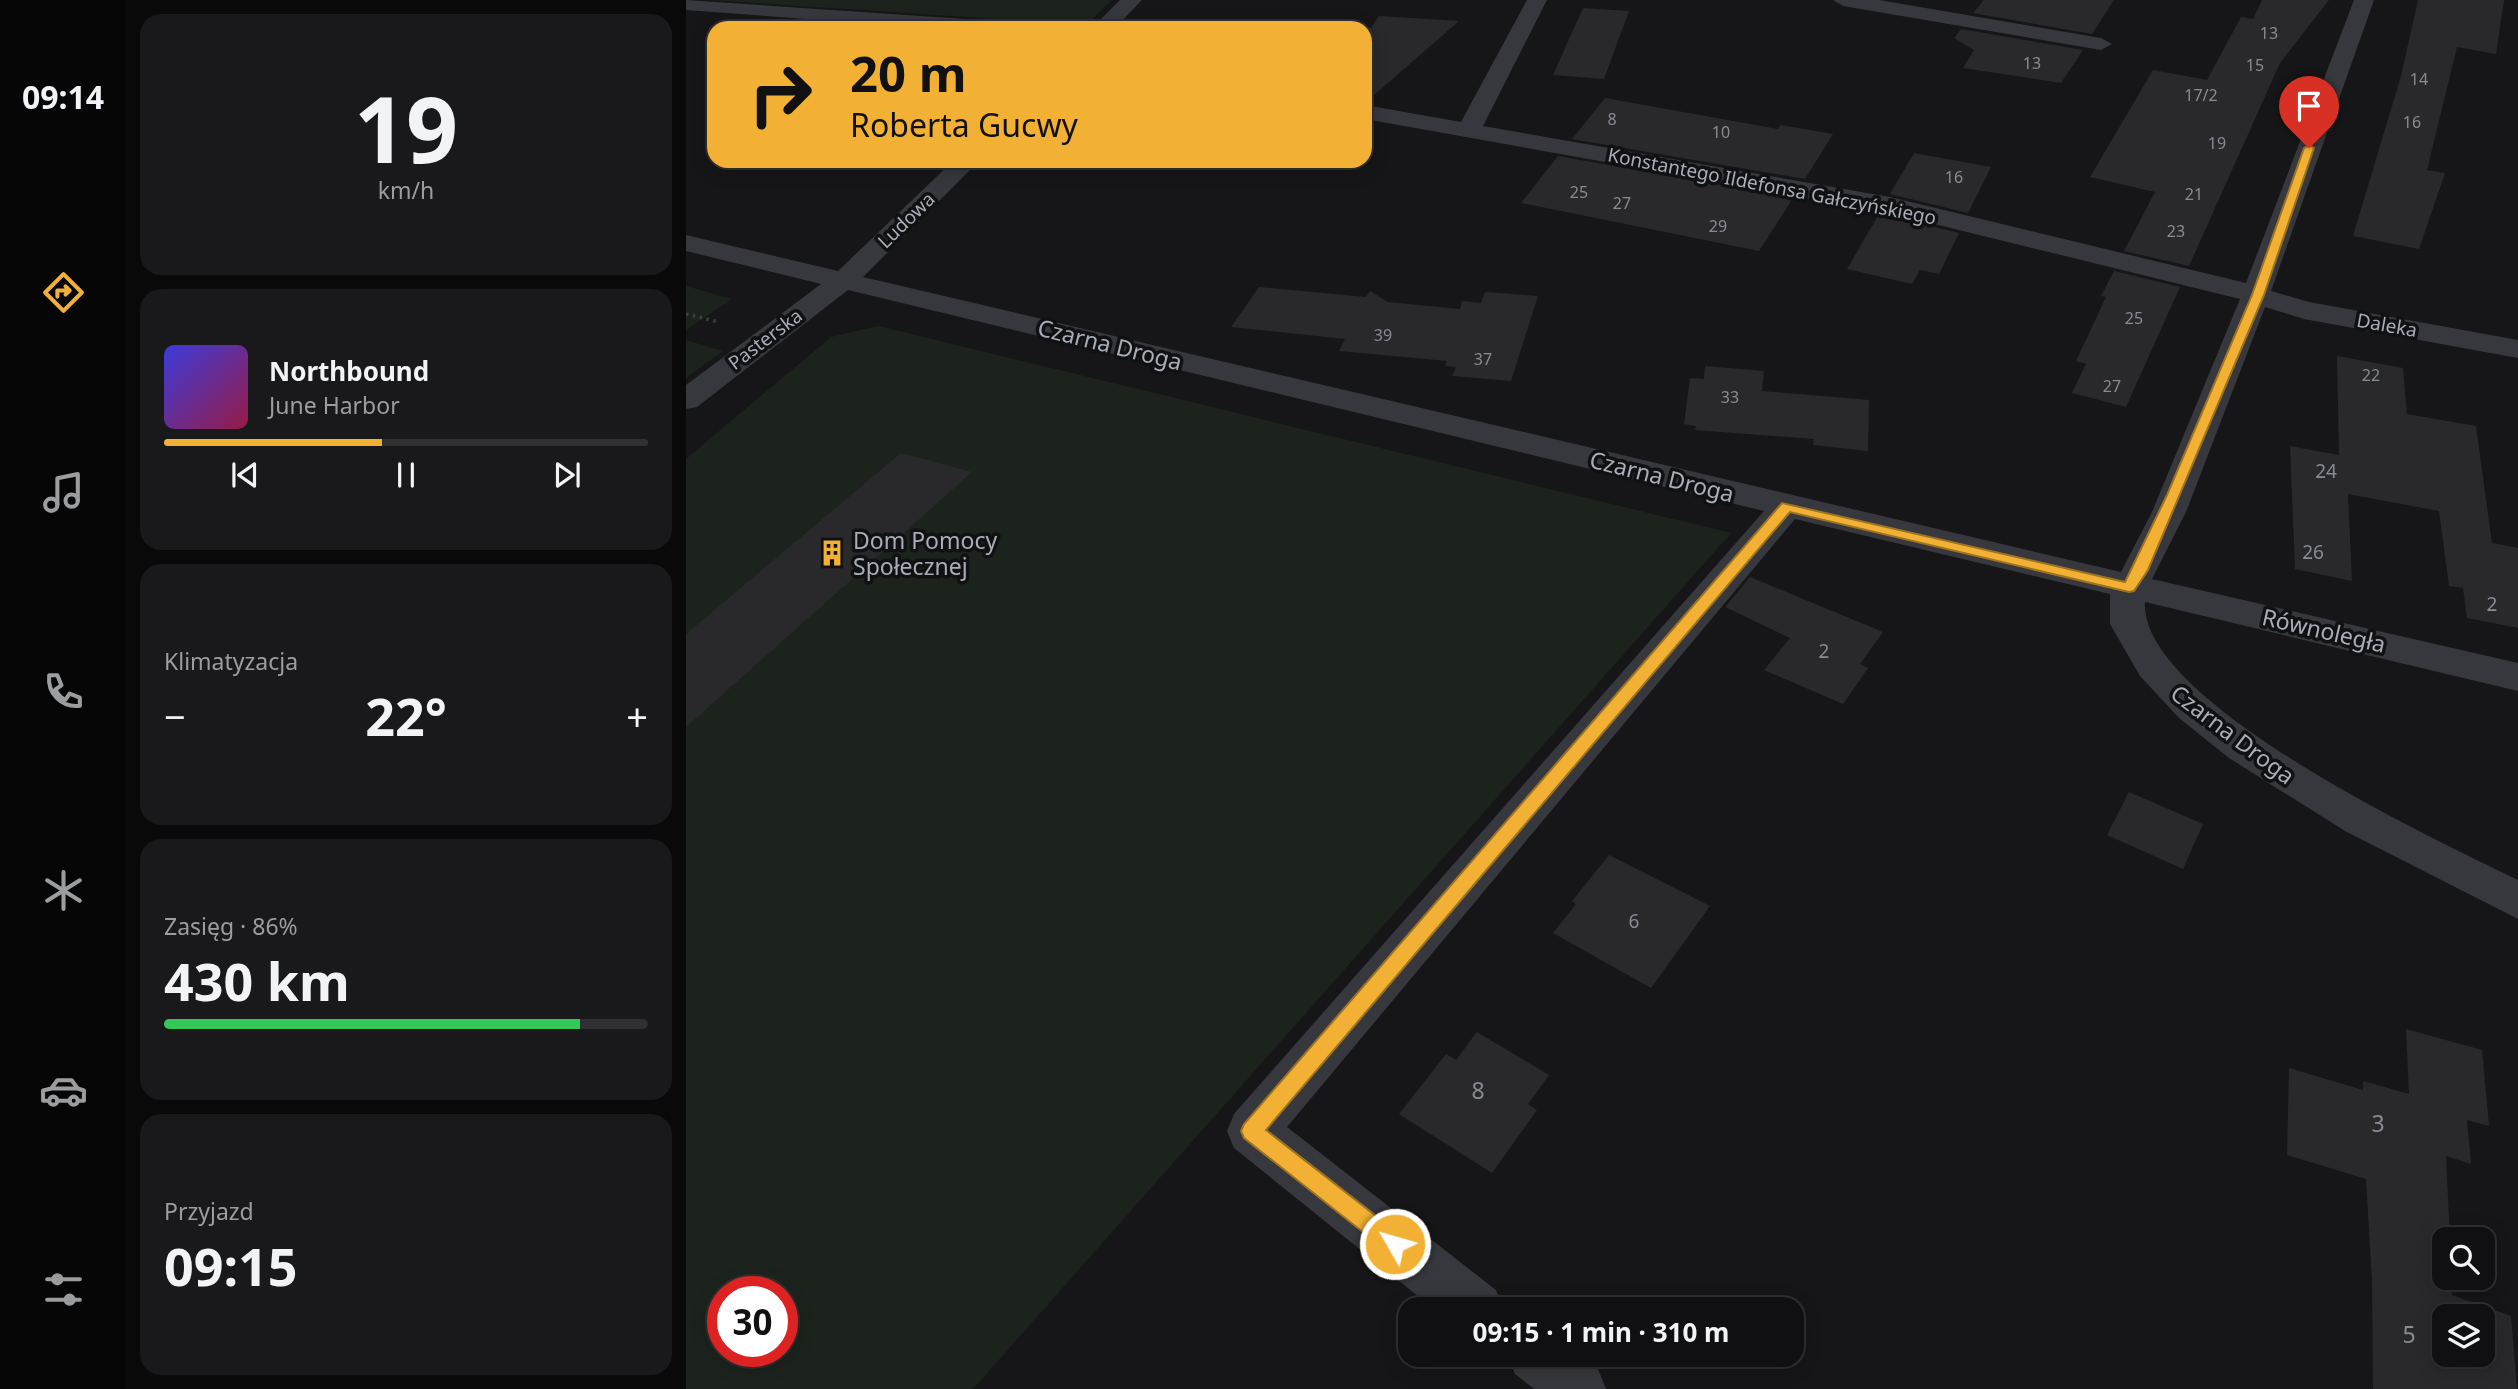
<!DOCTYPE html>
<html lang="pl">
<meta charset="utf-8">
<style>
:root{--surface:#101012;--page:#19191b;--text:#f1f3f6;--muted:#9c9d9f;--line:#303032;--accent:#f2b134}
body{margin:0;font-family:"Noto Sans",sans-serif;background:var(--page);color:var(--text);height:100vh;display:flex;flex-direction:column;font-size:26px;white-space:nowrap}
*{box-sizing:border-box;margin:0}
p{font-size:23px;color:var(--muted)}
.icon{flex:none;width:38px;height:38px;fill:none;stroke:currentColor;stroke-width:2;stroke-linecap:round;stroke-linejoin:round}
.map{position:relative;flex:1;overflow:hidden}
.details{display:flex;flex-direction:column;gap:14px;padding:14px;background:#09090a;width:560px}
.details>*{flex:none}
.banner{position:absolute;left:21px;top:21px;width:665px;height:147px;border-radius:21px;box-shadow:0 4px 18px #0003,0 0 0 2px var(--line);background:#f2b134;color:#111;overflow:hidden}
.controls{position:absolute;left:1746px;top:1227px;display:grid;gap:14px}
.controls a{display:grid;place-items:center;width:63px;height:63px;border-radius:14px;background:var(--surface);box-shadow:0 4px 18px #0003,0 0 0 2px var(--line);font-size:35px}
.speed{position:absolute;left:21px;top:1276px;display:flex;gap:14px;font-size:35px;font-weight:700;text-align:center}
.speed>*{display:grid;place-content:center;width:91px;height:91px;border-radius:50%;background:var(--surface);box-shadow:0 4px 18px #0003,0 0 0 2px var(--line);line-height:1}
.speed .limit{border:10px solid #d22;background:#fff;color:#111}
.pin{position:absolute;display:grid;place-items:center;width:60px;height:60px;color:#fff;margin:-72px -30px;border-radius:50% 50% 50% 0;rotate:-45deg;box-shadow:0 0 7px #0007}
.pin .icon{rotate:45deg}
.me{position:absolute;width:77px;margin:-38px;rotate:308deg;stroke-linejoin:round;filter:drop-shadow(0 0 5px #0008)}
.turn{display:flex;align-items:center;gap:24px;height:147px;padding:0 28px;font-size:32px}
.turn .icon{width:91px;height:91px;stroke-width:2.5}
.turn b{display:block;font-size:49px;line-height:60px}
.big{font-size:52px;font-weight:700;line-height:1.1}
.details .card{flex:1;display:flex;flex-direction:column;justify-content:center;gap:10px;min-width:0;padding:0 24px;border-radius:21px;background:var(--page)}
.details .dial{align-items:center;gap:0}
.dial b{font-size:91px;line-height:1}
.song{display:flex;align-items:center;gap:21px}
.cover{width:84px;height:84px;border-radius:10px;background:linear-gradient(135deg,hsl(240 70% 55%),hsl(340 70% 35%))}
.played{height:7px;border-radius:4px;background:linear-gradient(90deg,var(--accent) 45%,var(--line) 45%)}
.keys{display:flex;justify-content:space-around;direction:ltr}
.heat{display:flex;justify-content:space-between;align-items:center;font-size:38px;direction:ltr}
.charge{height:10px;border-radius:5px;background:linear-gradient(90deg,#34c759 86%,var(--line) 0)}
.trip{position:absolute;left:712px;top:1297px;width:406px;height:70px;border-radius:21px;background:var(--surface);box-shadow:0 4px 18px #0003,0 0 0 2px var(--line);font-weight:700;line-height:70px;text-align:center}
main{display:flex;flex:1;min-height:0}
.tabs{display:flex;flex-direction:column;width:126px;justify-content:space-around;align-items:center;background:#060607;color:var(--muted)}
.tabs .icon{width:49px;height:49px}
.tabs .current{color:var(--accent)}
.tabs b{font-size:32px;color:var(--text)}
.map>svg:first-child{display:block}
</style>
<main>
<nav class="tabs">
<b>09:14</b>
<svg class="icon current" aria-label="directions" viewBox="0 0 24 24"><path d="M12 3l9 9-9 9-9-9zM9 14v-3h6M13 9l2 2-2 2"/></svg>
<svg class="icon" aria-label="music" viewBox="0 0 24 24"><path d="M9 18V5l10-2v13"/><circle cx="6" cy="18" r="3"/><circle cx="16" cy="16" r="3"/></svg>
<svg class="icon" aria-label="phone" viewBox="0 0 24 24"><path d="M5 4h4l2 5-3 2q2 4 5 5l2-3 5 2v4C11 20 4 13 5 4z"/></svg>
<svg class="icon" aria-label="climate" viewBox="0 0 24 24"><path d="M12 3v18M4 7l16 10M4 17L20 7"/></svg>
<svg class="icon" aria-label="car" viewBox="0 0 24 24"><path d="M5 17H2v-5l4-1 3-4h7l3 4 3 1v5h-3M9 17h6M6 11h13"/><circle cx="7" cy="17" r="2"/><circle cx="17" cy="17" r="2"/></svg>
<svg class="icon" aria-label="filters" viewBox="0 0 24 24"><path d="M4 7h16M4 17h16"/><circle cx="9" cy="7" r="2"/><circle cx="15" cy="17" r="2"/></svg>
</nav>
<section class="details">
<div class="card dial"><b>19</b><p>km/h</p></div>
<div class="card">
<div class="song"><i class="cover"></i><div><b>Northbound</b><p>June Harbor</p></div></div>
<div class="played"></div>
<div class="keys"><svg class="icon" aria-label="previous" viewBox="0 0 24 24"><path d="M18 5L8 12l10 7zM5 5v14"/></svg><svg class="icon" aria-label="pause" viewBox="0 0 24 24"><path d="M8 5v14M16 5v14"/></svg><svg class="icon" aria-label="next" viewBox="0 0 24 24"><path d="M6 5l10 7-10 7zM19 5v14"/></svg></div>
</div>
<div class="card"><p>Klimatyzacja</p>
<div class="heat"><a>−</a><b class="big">22°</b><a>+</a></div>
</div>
<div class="card"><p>Zasięg · 86%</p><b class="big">430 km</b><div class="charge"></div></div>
<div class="card"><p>Przyjazd</p><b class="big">09:15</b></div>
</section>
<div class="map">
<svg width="1832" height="1389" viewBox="0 0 1832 1389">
<rect width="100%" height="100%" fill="#161618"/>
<!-- green -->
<path fill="#1c231d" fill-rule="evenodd" d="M24 0H426L400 25Z
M0 286 46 299 0 330Z
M192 326 1045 533 287 1389H0V459L145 337ZM37 1292H96V1351H37Z
M0 340 37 351 0 378Z"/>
<!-- building -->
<path fill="#29292c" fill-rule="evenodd" d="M1298 0H1428L1406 34 1287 13Z
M1576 0H1643L1594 63 1503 266 1438 251 1469 192 1404 177 1467 70 1521 80 1555 17 1567 19Z
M1732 0H1818L1810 54 1771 47 1741 170 1759 173 1733 249 1667 236 1715 76Z
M897 8 943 11 918 79 867 75Z
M693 16 773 21 679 103V36Z
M1275 29 1397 50 1375 83 1277 68 1288 50 1268 38Z
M919 98 1092 129 1095 125 1147 134 1119 179 886 139Z
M1228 153 1305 167 1282 213 1204 194Z
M872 156 1107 198 1073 251 835 203Z
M1193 214 1273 233 1253 274 1234 270 1226 284 1161 269Z
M1428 271 1494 287 1440 407 1386 393 1400 364 1390 361 1420 297 1415 296Z
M573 287 680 297 684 291 702 302 774 309 776 301 795 303 799 292 852 296 825 381 766 376 770 367 759 366 761 361 653 351 659 339 545 327Z
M1651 356 1717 368 1721 414 1790 426 1806 543 1832 548V628L1781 618 1777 588 1763 586 1753 511 1662 494 1666 581 1609 569 1604 446 1653 455Z
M1019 366 1078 371 1076 391 1183 400 1182 451 1127 445 1128 439 1009 430 1010 426 998 424 1004 378 1018 379Z
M215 453 286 472 0 727V634Z
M1064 577 1197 632 1174 664 1182 668 1157 704 1078 670 1104 638 1039 607Z
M1443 792 1517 824 1497 869 1421 835Z
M923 855 1024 906 965 988 867 933 890 904 886 901Z
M1720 1029 1796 1050 1803 1126 1781 1120 1785 1164 1760 1156 1764 1239H1759V1278H1765L1766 1295 1825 1316 1831 1389H1687L1686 1281 1680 1179 1601 1155 1603 1068 1677 1090V1081L1723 1094ZM1759 1316H1797V1354H1759Z
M791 1032 863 1075 842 1104 851 1110 806 1173 713 1114 760 1054 770 1060Z"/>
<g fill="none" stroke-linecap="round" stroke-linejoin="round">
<!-- path -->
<path stroke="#3d3f44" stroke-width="3.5" stroke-dasharray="2.5 4.5" stroke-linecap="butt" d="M0 314 33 322"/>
<!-- minor -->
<path fill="#37383d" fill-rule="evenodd" d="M0 0 324 22 335 28H239L0 10Z
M434 0H456L429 28H406Z
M841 0H861L797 126 1204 197 1560 283 1668 0H1688L1585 291 1623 302 1832 340V358L1618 319 1579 307 1500 512 1466 579 1832 663V691L1459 602C1453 702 1752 841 1832 880V919L1659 831 1543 758 1493 718 1454 676 1424 624V594L1109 519 601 1127 810 1290 818 1309H748L548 1148 541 1131 548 1114 1078 511 162 290 11 407 0 409V385L135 284 0 251V235L152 271 267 161H293L177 277 1435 572 1466 512 1554 299 1204 213 679 119V105L775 122Z
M1147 0H1193L1415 38 1426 44 1415 50 1157 6Z
M821 1354H894L912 1369 920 1389H848L829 1374Z"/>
</g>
<!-- route -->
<path fill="#f2b134" stroke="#9d7322" stroke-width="2" d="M1623 145 1628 148 1578 295 1462 570 1448 591 1443 592 1104 512 580 1130 717 1237 720 1244 717 1252 709 1255 702 1252 558 1138 555 1131 558 1124 1096 503 1439 582 1481 495 1566 295 1618 148Z"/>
<!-- icons -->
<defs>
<g id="building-bare" transform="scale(2.1)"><path d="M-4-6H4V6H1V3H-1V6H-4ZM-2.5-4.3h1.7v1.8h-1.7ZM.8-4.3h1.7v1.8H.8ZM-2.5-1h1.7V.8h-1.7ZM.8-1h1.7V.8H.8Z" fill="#f2b134" stroke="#111113" stroke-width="2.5" paint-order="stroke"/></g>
</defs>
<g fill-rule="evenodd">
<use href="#building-bare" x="146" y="553"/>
</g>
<g text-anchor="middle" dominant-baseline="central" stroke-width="7" stroke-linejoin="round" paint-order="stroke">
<!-- far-number labels -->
<g font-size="16" fill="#888b94">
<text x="1583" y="33">13</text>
<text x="1346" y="63">13</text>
<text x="1569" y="65">15</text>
<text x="1733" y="79">14</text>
<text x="1515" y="95">17/2</text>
<text x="926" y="119">8</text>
<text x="1726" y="122">16</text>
<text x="1035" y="132">10</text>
<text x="1531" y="143">19</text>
<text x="1268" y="177">16</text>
<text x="893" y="192">25</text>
<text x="1508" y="194">21</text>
<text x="936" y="203">27</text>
<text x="1032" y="226">29</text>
<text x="1490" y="231">23</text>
<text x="1448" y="318">25</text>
<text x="697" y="335">39</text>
<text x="797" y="359">37</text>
<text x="1685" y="375">22</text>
<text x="1426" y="386">27</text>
<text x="1044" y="397">33</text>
</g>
<!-- far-street labels -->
<g font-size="19" fill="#a8adb8" stroke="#111113">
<text transform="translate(1086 186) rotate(11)">Konstantego Ildefonsa Gałczyńskiego</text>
<text transform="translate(220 220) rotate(-44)">Ludowa</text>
<text transform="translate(1701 325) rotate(10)">Daleka</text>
<text transform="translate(79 339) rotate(-37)">Pasterska</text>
</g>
<!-- number labels -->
<g font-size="19" fill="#888b94">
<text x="1640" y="471">24</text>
<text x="1627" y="552">26</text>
<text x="1806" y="604">2</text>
<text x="1138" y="651">2</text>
<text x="948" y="921">6</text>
</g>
<!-- street labels -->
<g font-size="23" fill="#a8adb8" stroke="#111113">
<text transform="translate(424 344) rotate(14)">Czarna Droga</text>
<text transform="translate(976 476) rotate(14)">Czarna Droga</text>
<text transform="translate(1638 630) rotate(13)">Równoległa</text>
<text transform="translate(1547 734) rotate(37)">Czarna Droga</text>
</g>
<!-- poi labels -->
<g font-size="23" fill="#a8adb8" stroke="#111113" text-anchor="start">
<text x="167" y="540">Dom Pomocy<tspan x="167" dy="26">Społecznej</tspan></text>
</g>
<!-- near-number labels -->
<g font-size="23" fill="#888b94">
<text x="792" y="1090">8</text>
<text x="1692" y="1123">3</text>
<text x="1723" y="1334">5</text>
</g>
</g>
</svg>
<div class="controls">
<a><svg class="icon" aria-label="search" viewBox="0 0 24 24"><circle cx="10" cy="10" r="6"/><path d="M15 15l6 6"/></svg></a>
<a><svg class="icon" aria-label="layers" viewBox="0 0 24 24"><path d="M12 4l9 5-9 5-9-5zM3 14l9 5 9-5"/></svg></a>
</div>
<div class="speed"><div class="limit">30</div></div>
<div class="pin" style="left:1623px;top:148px;background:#d93025"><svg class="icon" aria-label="arrive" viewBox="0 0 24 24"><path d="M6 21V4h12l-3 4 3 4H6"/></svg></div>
<svg class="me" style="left:709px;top:1244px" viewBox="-20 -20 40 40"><circle r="17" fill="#f2b134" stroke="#fff" stroke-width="3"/><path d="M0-11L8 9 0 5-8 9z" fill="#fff"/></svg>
<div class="trip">09:15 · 1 min · 310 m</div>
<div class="banner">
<div class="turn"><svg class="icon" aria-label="right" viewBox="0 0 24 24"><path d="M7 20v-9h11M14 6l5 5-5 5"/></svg><div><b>20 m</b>Roberta Gucwy</div></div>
</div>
</div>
</main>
